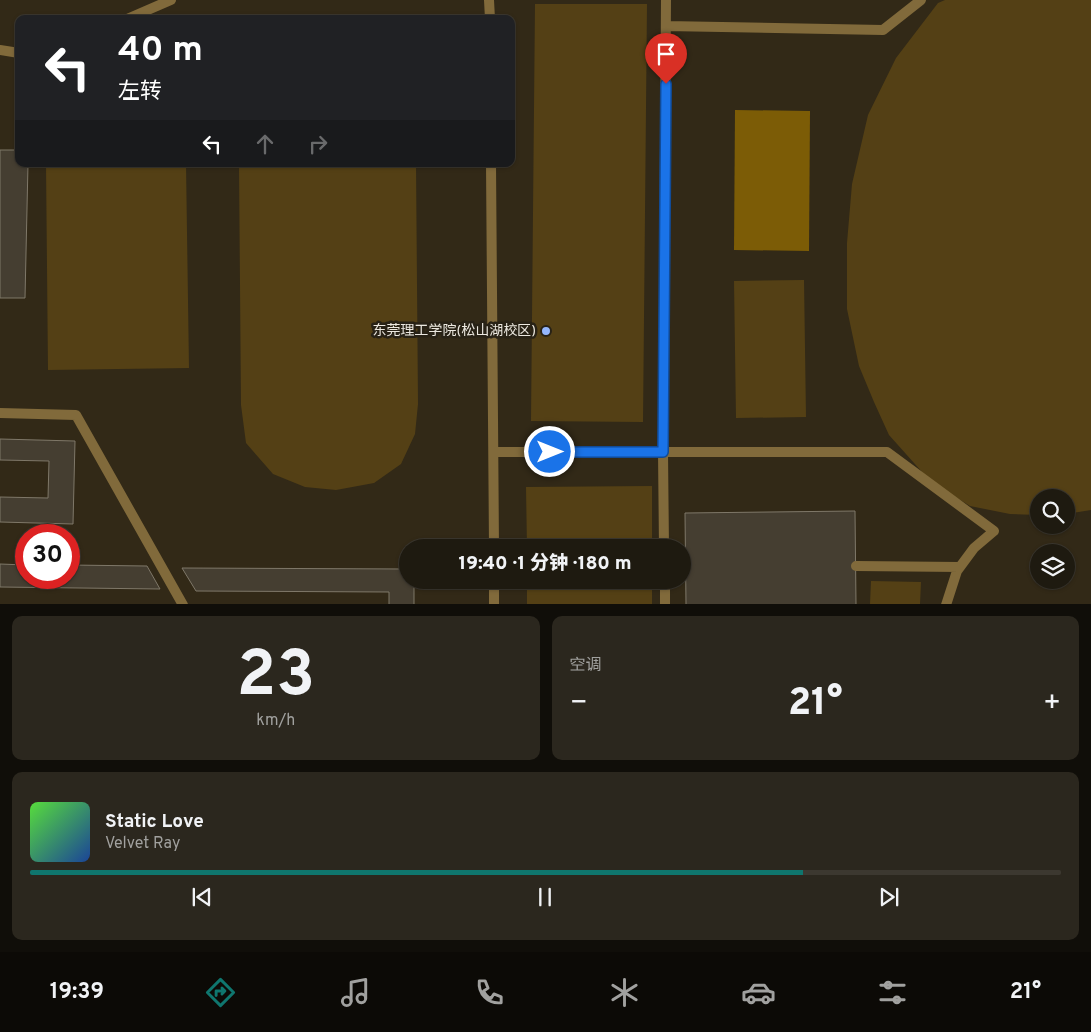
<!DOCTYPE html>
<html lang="zh">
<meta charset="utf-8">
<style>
:root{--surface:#1e1a10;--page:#2b271e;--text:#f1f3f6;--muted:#a1a19f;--line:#3c3830;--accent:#0f766e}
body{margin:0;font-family:Overpass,"Noto Sans SC",sans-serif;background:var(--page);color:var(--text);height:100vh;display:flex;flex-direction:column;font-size:19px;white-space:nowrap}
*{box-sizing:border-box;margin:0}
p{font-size:16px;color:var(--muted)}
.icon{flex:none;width:28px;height:28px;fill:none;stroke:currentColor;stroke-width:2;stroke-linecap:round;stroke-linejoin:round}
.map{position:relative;height:604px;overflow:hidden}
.sheet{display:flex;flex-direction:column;gap:12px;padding:12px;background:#100e09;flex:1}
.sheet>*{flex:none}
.hud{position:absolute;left:15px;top:15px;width:500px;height:152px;border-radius:10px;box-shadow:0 1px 4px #0004,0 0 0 1px var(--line);background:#202124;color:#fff;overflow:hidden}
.tools{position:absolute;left:1030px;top:489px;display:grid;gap:10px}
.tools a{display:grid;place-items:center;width:45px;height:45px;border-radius:50%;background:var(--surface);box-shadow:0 1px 4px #0004,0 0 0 1px var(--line);font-size:25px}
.speed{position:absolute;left:15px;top:524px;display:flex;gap:10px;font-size:25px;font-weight:700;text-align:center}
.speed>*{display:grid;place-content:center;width:65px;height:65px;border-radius:50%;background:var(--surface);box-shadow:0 1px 4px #0004,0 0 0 1px var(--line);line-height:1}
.speed .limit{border:8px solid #d22;background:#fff;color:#111}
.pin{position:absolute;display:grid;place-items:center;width:42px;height:42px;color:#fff;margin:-51px -21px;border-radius:50% 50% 50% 0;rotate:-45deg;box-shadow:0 0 5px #0007}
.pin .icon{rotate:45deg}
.me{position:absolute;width:55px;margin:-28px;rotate:90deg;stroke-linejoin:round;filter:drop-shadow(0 0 4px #0008)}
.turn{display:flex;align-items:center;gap:18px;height:105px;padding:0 20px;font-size:22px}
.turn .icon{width:65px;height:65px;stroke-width:2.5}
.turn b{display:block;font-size:35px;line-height:42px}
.lanes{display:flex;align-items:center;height:48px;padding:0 20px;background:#0003;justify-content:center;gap:25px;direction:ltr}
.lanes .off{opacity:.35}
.big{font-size:38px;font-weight:800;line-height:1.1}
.sheet .card{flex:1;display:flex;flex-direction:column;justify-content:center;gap:8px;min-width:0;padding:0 18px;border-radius:10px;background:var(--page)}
.sheet .dial{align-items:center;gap:0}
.dial b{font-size:65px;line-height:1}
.song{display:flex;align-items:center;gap:15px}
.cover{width:60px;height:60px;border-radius:8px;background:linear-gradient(135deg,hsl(110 70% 55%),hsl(220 70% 35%))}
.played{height:5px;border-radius:2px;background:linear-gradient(90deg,var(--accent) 75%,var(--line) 75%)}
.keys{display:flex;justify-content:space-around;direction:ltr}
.heat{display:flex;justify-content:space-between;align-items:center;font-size:28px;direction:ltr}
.sheet .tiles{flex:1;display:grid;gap:12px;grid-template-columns:1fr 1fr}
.card:last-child{grid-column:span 2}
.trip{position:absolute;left:399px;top:539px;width:292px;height:50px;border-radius:25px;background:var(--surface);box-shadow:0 1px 4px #0004,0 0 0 1px var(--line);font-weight:800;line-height:50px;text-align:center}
.menu{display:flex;height:80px;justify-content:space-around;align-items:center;background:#0c0a06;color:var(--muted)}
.menu .icon{width:35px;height:35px}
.menu .active{color:var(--accent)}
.menu b{font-size:22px;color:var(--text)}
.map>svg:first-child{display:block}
</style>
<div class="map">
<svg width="1091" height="605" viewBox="0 0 1091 605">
<rect width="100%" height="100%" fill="#282216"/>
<!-- built -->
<path fill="#322917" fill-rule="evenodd" d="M0 0H1091V604H0ZM19 19H511V164H19ZM1039 498H1066V525H1039ZM26 535H69V578H26ZM408 548H682V580H408ZM1039 552H1066V580H1039Z"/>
<!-- green -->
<path fill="#544015" d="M945 0H1091V510L1066 514V498H1039V515L1010 514 970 506 931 482 889 435 874 402 859 366 847 309V243L852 184 868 115 896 58 938 3Z
M535 4H647L643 422 531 421Z
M46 164H186L189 368 48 370Z
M239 164H416L418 404 415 434 401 464 374 483 336 490 305 487 273 474 246 443 241 405Z
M804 280 806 417 736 418 734 281Z
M652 486V547H527L526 487Z
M527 580H652V604H527Z
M871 581 921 582 920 604H870Z"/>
<!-- water -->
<path fill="#7c5c06" d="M735 110 810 111 809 251 734 250Z"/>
<!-- building -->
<path fill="#453e31" stroke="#7f7869" d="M0 150H19V164H28L25 298H0Z
M0 439 75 441 73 524 0 522V497L48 498 49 461 0 460Z
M855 511 856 605H686L685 513Z
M0 564 26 565V578H69V565L147 566 160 589 0 587Z
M182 568 408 569V580H414V605H389V592L196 591Z"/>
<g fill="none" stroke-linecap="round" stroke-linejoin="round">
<!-- minor -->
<path stroke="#816a3b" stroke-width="10" d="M489 0 490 19
M127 19 171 0
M666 26 883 30 921 0
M0 50 19 53
M491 164 494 548
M0 413 76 415 183 605
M494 452H887L994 531 974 548 957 571 946 605
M664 548 663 452 666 0
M856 566 960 567
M494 580V605
M665 580V605"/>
</g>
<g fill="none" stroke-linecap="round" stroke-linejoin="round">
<!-- route casing -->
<g stroke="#114b97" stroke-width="12">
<path id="route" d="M550 452H663L666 84"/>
</g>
<!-- route -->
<use href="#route" stroke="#1a73e8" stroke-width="9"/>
</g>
<!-- markers -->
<circle fill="#95b7fd" stroke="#282216" stroke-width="2" cx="546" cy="331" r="5"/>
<g text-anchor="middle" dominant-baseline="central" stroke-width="5" stroke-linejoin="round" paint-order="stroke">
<!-- poi labels -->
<g font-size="14" fill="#ece8e0" stroke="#282216" text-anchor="end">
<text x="536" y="331">东莞理工学院(松山湖校区)</text>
</g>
</g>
</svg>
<div class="tools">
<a><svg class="icon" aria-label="search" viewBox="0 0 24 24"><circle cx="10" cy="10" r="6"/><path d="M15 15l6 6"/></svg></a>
<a><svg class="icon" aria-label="layers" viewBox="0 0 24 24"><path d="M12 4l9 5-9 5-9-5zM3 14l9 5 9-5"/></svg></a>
</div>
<div class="speed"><div class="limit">30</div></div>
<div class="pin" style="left:666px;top:84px;background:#d93025"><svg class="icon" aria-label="arrive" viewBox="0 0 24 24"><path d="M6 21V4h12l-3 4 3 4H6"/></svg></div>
<svg class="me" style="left:550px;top:452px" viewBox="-20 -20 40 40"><circle r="17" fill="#1a73e8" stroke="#fff" stroke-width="3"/><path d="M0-11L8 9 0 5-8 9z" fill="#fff"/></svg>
<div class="trip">19:40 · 1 分钟 · 180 m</div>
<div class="hud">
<div class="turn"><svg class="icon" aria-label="left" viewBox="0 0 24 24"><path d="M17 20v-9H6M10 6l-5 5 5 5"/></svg><div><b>40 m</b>左转</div></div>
<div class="lanes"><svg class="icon" aria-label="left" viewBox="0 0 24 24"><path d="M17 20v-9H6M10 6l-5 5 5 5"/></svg><svg class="icon off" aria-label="ahead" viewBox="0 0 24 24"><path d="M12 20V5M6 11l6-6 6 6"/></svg><svg class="icon off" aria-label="right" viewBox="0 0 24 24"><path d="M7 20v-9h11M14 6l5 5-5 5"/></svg></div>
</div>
</div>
<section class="sheet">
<div class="tiles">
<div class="card dial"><b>23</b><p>km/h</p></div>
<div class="card"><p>空调</p>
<div class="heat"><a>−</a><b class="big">21°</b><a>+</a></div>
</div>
<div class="card">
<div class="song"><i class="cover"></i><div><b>Static Love</b><p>Velvet Ray</p></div></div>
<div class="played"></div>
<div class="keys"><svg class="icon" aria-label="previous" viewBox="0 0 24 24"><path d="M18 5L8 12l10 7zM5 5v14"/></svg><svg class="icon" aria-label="pause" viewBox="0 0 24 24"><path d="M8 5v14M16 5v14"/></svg><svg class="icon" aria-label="next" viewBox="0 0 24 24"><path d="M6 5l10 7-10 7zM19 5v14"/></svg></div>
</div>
</div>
</section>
<nav class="menu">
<b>19:39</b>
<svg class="icon active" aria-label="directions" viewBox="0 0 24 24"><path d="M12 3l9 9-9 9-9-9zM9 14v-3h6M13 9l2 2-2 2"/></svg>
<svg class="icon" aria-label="music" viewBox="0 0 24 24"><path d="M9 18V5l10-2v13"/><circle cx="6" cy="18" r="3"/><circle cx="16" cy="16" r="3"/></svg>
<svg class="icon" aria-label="phone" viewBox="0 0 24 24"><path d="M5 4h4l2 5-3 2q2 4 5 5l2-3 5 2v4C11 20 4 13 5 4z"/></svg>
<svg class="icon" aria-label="climate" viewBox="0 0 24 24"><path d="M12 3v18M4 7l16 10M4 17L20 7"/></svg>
<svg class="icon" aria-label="car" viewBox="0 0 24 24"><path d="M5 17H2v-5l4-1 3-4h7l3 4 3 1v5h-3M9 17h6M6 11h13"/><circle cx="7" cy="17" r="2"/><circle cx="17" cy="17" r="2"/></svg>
<svg class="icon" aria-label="filters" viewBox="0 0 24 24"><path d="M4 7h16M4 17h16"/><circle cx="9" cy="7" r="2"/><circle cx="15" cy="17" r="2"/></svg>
<b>21°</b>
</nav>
